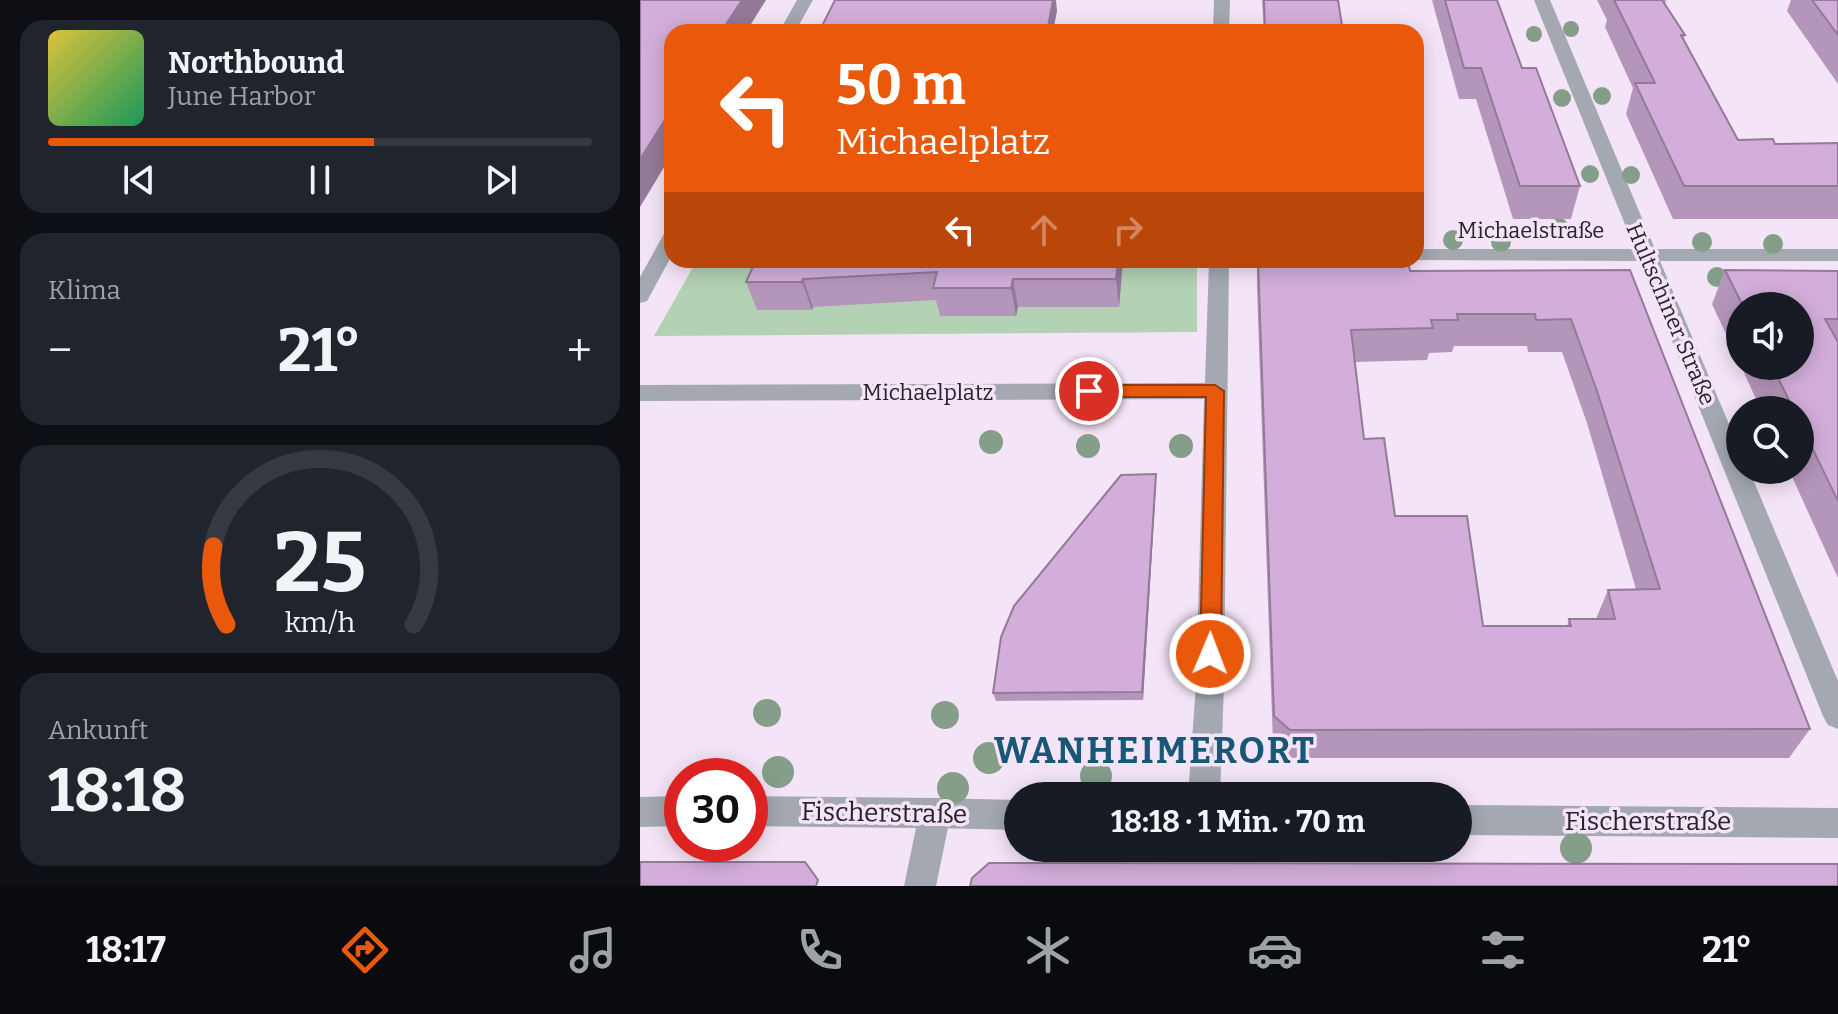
<!DOCTYPE html>
<html lang="de">
<meta charset="utf-8">
<style>
:root{--surface:#171b24;--page:#20242c;--text:#f1f3f6;--muted:#9ea1a6;--line:#363941;--accent:#ea580c}
body{margin:0;font-family:Bitter,serif;background:var(--page);color:var(--text);height:100vh;display:flex;flex-direction:column;font-size:30px;white-space:nowrap}
*{box-sizing:border-box;margin:0}
p{font-size:26px;color:var(--muted)}
.icon{flex:none;width:44px;height:44px;fill:none;stroke:currentColor;stroke-width:2;stroke-linecap:round;stroke-linejoin:round}
.map{position:relative;flex:1;overflow:hidden}
.side{display:flex;flex-direction:column;gap:20px;padding:20px;background:#0d0f14;width:640px}
.side>*{flex:none}
.guide{position:absolute;left:24px;top:24px;width:760px;height:244px;border-radius:24px;box-shadow:0 4px 20px #0003;background:#ea580c;color:#fff;overflow:hidden}
.controls{position:absolute;left:1086px;top:292px;display:grid;gap:16px}
.controls a{display:grid;place-items:center;width:88px;height:88px;border-radius:50%;background:var(--surface);box-shadow:0 4px 20px #0003;font-size:40px}
.speed{position:absolute;left:24px;top:758px;display:flex;gap:16px;font-size:40px;font-weight:700;text-align:center}
.speed>*{display:grid;place-content:center;width:104px;height:104px;border-radius:50%;background:var(--surface);box-shadow:0 4px 20px #0003;line-height:1}
.speed .limit{border:12px solid #d22;background:#fff;color:#111}
.pin{position:absolute;display:grid;place-items:center;width:68px;height:68px;color:#fff;margin:-34px;border:4px solid #fff;border-radius:50%;box-shadow:0 2px 8px #0007}
.me{position:absolute;width:88px;margin:-44px;rotate:1deg;stroke-linejoin:round;filter:drop-shadow(0 0 6px #0008)}
.turn{display:flex;align-items:center;gap:28px;height:168px;padding:0 40px;font-size:36px}
.turn .icon{width:104px;height:104px;stroke-width:2.5}
.turn b{display:block;font-size:56px;line-height:68px}
.lanes{display:flex;align-items:center;height:76px;padding:0 40px;background:#0003;justify-content:center;gap:40px;direction:ltr}
.lanes .off{opacity:.35}
.big{font-size:60px;font-weight:700;line-height:1.1}
.side .tile{flex:1;display:flex;flex-direction:column;justify-content:center;gap:12px;min-width:0;padding:0 28px;border-radius:24px;background:var(--page)}
.side .dial{align-items:center;gap:0}
.dial svg{height:208px;overflow:visible;fill:none;stroke:var(--line);stroke-width:7;stroke-linecap:round;text-anchor:middle}
.dial text{fill:var(--text);stroke:none}
.song{display:flex;align-items:center;gap:24px}
.cover{width:96px;height:96px;border-radius:12px;background:linear-gradient(135deg,hsl(50 70% 55%),hsl(150 70% 35%))}
.played{height:8px;border-radius:4px;background:linear-gradient(90deg,var(--accent) 60%,var(--line) 60%)}
.keys{display:flex;justify-content:space-around;direction:ltr}
.heat{display:flex;justify-content:space-between;align-items:center;font-size:44px;direction:ltr}
.trip{position:absolute;left:364px;top:782px;width:468px;height:80px;border-radius:40px;background:var(--surface);box-shadow:0 4px 20px #0003;font-weight:700;line-height:80px;text-align:center}
.tabs{display:flex;height:128px;justify-content:space-around;align-items:center;background:#090b0e;color:var(--muted)}
.tabs .icon{width:56px;height:56px}
.tabs .on{color:var(--accent)}
.tabs b{font-size:36px;color:var(--text)}
main{display:flex;flex:1;min-height:0}
.map>svg:first-child{display:block}
</style>
<main>
<section class="side">
<div class="tile">
<div class="song"><i class="cover"></i><div><b>Northbound</b><p>June Harbor</p></div></div>
<div class="played"></div>
<div class="keys"><svg class="icon" aria-label="previous" viewBox="0 0 24 24"><path d="M18 5L8 12l10 7zM5 5v14"/></svg><svg class="icon" aria-label="pause" viewBox="0 0 24 24"><path d="M8 5v14M16 5v14"/></svg><svg class="icon" aria-label="next" viewBox="0 0 24 24"><path d="M6 5l10 7-10 7zM19 5v14"/></svg></div>
</div>
<div class="tile"><p>Klima</p>
<div class="heat"><a>−</a><b class="big">21°</b><a>+</a></div>
</div>
<div class="tile dial"><svg viewBox="0 0 100 80">
<path d="M14 69A42 42 0 1 1 86 69"/>
<path d="M14 69A42 42 0 0 1 9 39" stroke="#ea580c"/>
<text x="50" y="56" font-size="32" font-weight="700">25</text>
<text x="50" y="72" font-size="11">km/h</text>
</svg></div>
<div class="tile"><p>Ankunft</p><b class="big">18:18</b></div>
</section>
<div class="map">
<svg width="1198" height="886" viewBox="0 0 1198 886">
<rect width="100%" height="100%" fill="#f4e4f7"/>
<!-- green -->
<path fill="#b3d2b4" d="M57 260H557V332L14 336Z"/>
<g fill="none" stroke-linecap="round" stroke-linejoin="round">
<!-- pedestrian -->
<path fill="#a3a8b1" fill-rule="evenodd" d="M570 671 580 675 584 684 580 796H548L556 684 560 675Z
M295 798 378 800V830L295 828 284 824 279 813 284 802Z
M818 805 1198 808V838L818 835Z"/>
<!-- minor -->
<path fill="#a3a8b1" fill-rule="evenodd" d="M157 0H173L155 32H139Z
M574 0H590L589 32H573Z
M894 0H910L1015 249H1198V261H1020L1100 450V470H1109L1198 681V729L1188 725 1183 716 1000 261 771 260H776V249H995Z
M32 230V255L7 301 0 303V277L25 232Z
M569 260H589L584 684 580 693 570 697 560 693 556 684 564 399 0 401V385L565 383Z
M42 796V826L0 827V797Z
M110 796 295 798 306 802 311 813 296 886H264L276 828 110 826Z"/>
</g>
<!-- trees -->
<g fill="#849e8a">
<circle cx="931" cy="29" r="8"/>
<circle cx="894" cy="34" r="8"/>
<circle cx="962" cy="96" r="9"/>
<circle cx="922" cy="98" r="9"/>
<circle cx="950" cy="174" r="9"/>
<circle cx="991" cy="175" r="9"/>
<circle cx="919" cy="228" r="10"/>
<circle cx="813" cy="240" r="10"/>
<circle cx="861" cy="242" r="10"/>
<circle cx="1062" cy="242" r="10"/>
<circle cx="1133" cy="244" r="10"/>
<circle cx="1077" cy="277" r="10"/>
<circle cx="351" cy="442" r="12"/>
<circle cx="448" cy="446" r="12"/>
<circle cx="541" cy="446" r="12"/>
<circle cx="127" cy="713" r="14"/>
<circle cx="305" cy="715" r="14"/>
<circle cx="349" cy="758" r="16"/>
<circle cx="138" cy="772" r="16"/>
<circle cx="456" cy="776" r="16"/>
<circle cx="313" cy="788" r="16"/>
<circle cx="936" cy="848" r="16"/>
</g>
<!-- wall -->
<path fill="#b596bb" fill-rule="evenodd" d="M622 0H698L703 32H624Z
M792 0H857L882 68 940 186 931 219H873L836 99H819Z
M957 0H1026L1025 5 1045 35 1043 40 1098 140 1135 144 1198 143V219H1033L986 114 993 88 965 27 967 20Z
M1151 0H1198V84L1147 11Z
M116 260H483L479 307H378L376 316H300L296 300 173 307 172 310H117L106 282Z
M617 260 738 261 770 271 990 270 1170 729 1149 758H648L633 744 617 289ZM814 346H887L888 352H922L947 423 996 589 968 590 956 619H929L927 626H843L755 516 724 439 715 362 787 360 789 353 812 352Z
M1085 270 1198 271V578L1149 470H1160V410H1121L1101 366H1160V306H1100V364L1072 304Z
M516 474V483L503 700 356 701 353 693Z"/>
<!-- shaded-wall -->
<path fill="#947a99" d="M102 0H126L106 32H81Z
M413 0H416L417 11 413 32H407Z
M32 109V154L0 207V159Z
M478 260H483L479 307 476 279Z
M163 279 173 307 172 310 162 282Z
M373 279 378 307 376 316 371 288Z
M516 474V483L503 700 502 692Z"/>
<!-- building -->
<path fill="#d3aeda" stroke="#947a99" stroke-width="2" fill-rule="evenodd" d="M0 0H102L81 32H32V109L0 159Z
M195 0H413L407 32H179Z
M624 0H698L703 32H625Z
M805 0H857L882 68H896L940 186H880L841 68H824Z
M974 0H1022L1045 35H1041L1098 140 1133 139 1135 144 1198 143V186H1044L995 83H1015Z
M1172 0H1198V35Z
M116 260H478L476 279H373L371 288H293L297 272 163 279 162 282H106Z
M618 260 768 261 770 271 990 270 1170 729 650 730 634 716ZM817 314H895L896 320 931 319 957 391 1020 589 968 590 975 619H929L931 626H843L827 516H755L744 438 724 439 711 330 793 328 791 320H818Z
M1085 270 1198 271V319H1185L1198 342V501L1160 423V410H1154L1132 366H1160V306H1103Z
M516 474 502 692 353 693 361 637 374 606 481 475Z
M0 862H165L178 880 176 886H0Z
M349 863 1198 864V886H330L332 878Z"/>
<!-- route -->
<path fill="#ea580c" stroke="#983908" stroke-width="2" d="M449 385H575L584 391 581 654 578 661 570 663 563 661 560 654 566 397H449L440 391Z"/>
<g text-anchor="middle" dominant-baseline="central" stroke-width="7" stroke-linejoin="round" paint-order="stroke">
<!-- street labels -->
<g font-size="22" fill="#282229" stroke="#f4e4f7">
<text x="891" y="230">Michaelstraße</text>
<text transform="translate(1031 314) rotate(67)">Hultschiner Straße</text>
<text x="288" y="392">Michaelplatz</text>
</g>
<!-- near-street labels -->
<g font-size="26" fill="#282229" stroke="#f4e4f7">
<text transform="translate(244 813) rotate(1)">Fischerstraße</text>
<text x="1008" y="821">Fischerstraße</text>
</g>
<!-- near-district labels -->
<g font-size="36" font-weight="bold" letter-spacing="2" fill="#185876" stroke="#f4e4f7">
<text x="515" y="751">WANHEIMERORT</text>
</g>
</g>
</svg>
<div class="controls">
<a><svg class="icon" aria-label="sound" viewBox="0 0 24 24"><path d="M4 9h4l5-4v14l-5-4H4zM17 9q2 3 0 6"/></svg></a>
<a><svg class="icon" aria-label="search" viewBox="0 0 24 24"><circle cx="10" cy="10" r="6"/><path d="M15 15l6 6"/></svg></a>
</div>
<div class="speed"><div class="limit">30</div></div>
<div class="pin" style="left:449px;top:391px;background:#d93025"><svg class="icon" aria-label="arrive" viewBox="0 0 24 24"><path d="M6 21V4h12l-3 4 3 4H6"/></svg></div>
<svg class="me" style="left:570px;top:654px" viewBox="-20 -20 40 40"><circle r="17" fill="#ea580c" stroke="#fff" stroke-width="3"/><path d="M0-11L8 9 0 5-8 9z" fill="#fff"/></svg>
<div class="trip">18:18 · 1 Min. · 70 m</div>
<div class="guide">
<div class="turn"><svg class="icon" aria-label="left" viewBox="0 0 24 24"><path d="M17 20v-9H6M10 6l-5 5 5 5"/></svg><div><b>50 m</b>Michaelplatz</div></div>
<div class="lanes"><svg class="icon" aria-label="left" viewBox="0 0 24 24"><path d="M17 20v-9H6M10 6l-5 5 5 5"/></svg><svg class="icon off" aria-label="ahead" viewBox="0 0 24 24"><path d="M12 20V5M6 11l6-6 6 6"/></svg><svg class="icon off" aria-label="right" viewBox="0 0 24 24"><path d="M7 20v-9h11M14 6l5 5-5 5"/></svg></div>
</div>
</div>
</main>
<nav class="tabs">
<b>18:17</b>
<svg class="icon on" aria-label="directions" viewBox="0 0 24 24"><path d="M12 3l9 9-9 9-9-9zM9 14v-3h6M13 9l2 2-2 2"/></svg>
<svg class="icon" aria-label="music" viewBox="0 0 24 24"><path d="M9 18V5l10-2v13"/><circle cx="6" cy="18" r="3"/><circle cx="16" cy="16" r="3"/></svg>
<svg class="icon" aria-label="phone" viewBox="0 0 24 24"><path d="M5 4h4l2 5-3 2q2 4 5 5l2-3 5 2v4C11 20 4 13 5 4z"/></svg>
<svg class="icon" aria-label="climate" viewBox="0 0 24 24"><path d="M12 3v18M4 7l16 10M4 17L20 7"/></svg>
<svg class="icon" aria-label="car" viewBox="0 0 24 24"><path d="M5 17H2v-5l4-1 3-4h7l3 4 3 1v5h-3M9 17h6M6 11h13"/><circle cx="7" cy="17" r="2"/><circle cx="17" cy="17" r="2"/></svg>
<svg class="icon" aria-label="filters" viewBox="0 0 24 24"><path d="M4 7h16M4 17h16"/><circle cx="9" cy="7" r="2"/><circle cx="15" cy="17" r="2"/></svg>
<b>21°</b>
</nav>
